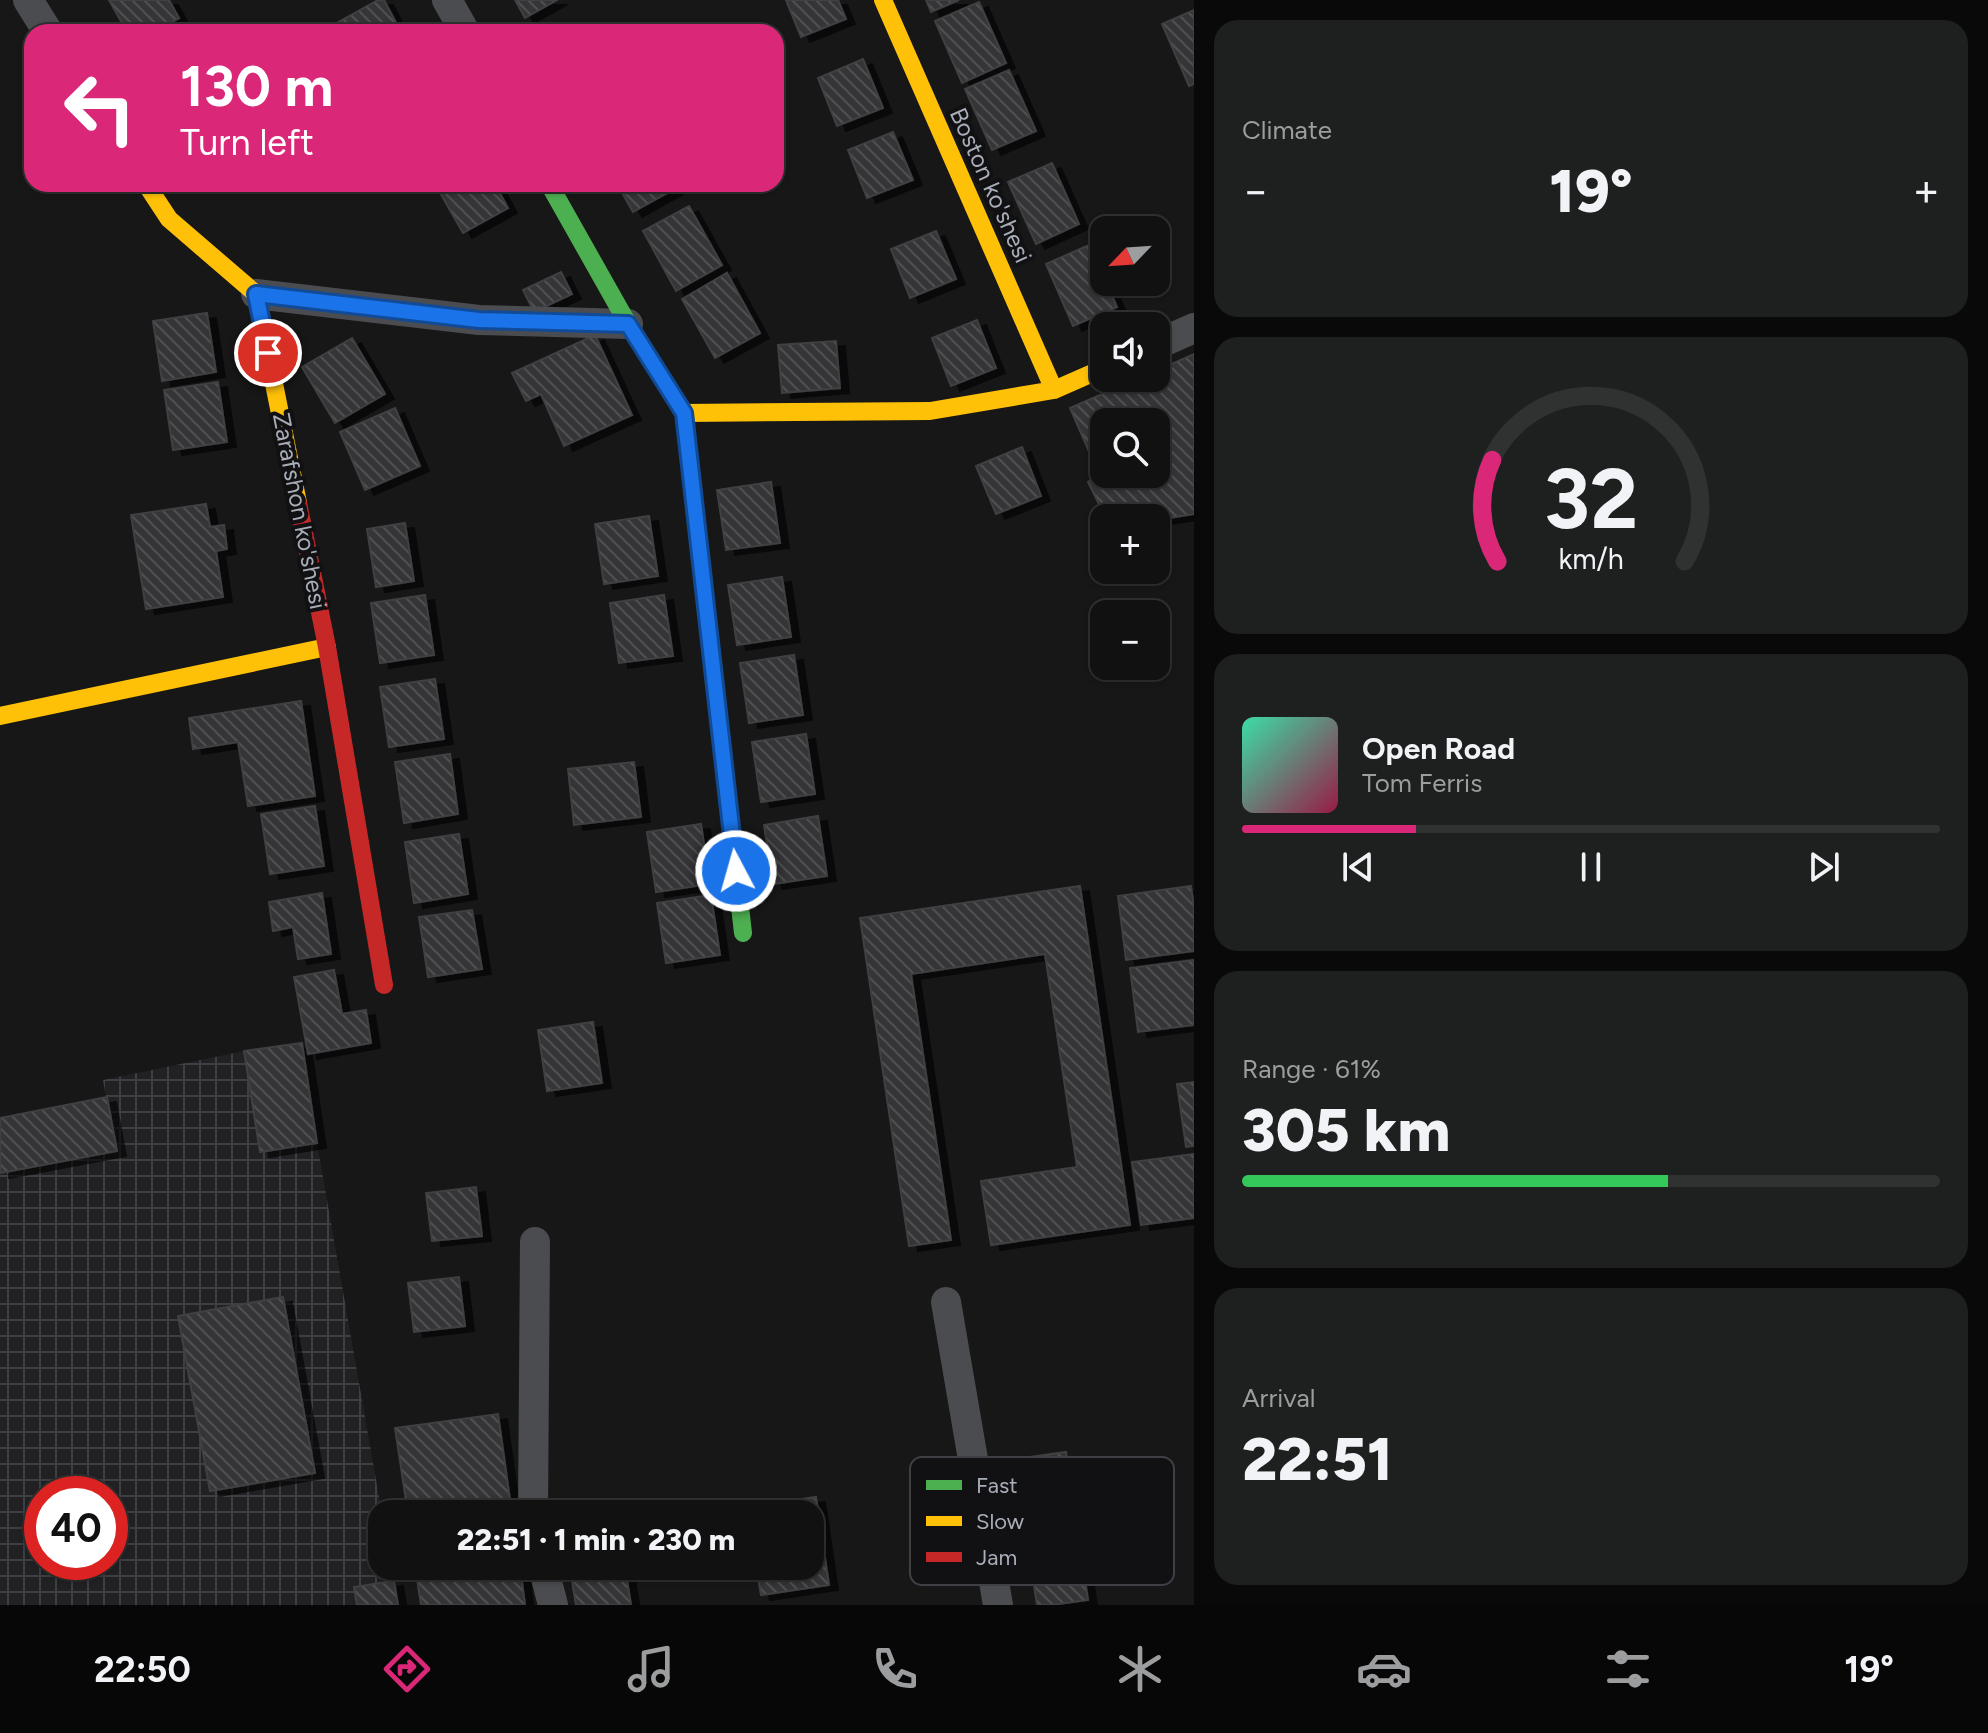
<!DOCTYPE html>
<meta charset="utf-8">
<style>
:root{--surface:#111;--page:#1e1f1f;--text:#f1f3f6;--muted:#9c9d9f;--line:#303131;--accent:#db2777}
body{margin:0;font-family:Figtree,sans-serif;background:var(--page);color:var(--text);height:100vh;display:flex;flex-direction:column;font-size:30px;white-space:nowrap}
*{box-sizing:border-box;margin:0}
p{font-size:26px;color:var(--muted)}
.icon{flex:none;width:44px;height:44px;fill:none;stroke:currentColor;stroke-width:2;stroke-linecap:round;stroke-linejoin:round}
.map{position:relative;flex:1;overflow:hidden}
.drawer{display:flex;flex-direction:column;gap:20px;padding:20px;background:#090909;width:794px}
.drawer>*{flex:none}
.hud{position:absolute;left:24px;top:24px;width:760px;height:168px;border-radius:24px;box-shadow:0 2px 6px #0004,0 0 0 2px var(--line);background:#db2777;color:#fff;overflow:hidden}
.needle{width:52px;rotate:245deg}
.controls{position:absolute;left:1090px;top:216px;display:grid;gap:16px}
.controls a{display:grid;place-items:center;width:80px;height:80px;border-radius:16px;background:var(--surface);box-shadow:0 2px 6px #0004,0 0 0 2px var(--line);font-size:40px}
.speed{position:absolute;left:24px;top:1476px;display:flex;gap:16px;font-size:40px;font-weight:700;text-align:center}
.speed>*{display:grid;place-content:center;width:104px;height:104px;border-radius:50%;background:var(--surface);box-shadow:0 2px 6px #0004,0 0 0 2px var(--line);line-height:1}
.speed .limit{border:12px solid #d22;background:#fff;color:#111}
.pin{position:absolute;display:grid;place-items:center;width:68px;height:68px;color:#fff;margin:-34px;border:4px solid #fff;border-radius:50%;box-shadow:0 2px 8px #0007}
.me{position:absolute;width:88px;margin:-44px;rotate:354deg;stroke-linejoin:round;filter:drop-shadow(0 0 6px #0008)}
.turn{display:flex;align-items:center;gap:28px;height:168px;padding:0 24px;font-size:36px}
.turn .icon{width:104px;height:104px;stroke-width:2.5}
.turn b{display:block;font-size:56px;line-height:68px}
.big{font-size:60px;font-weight:800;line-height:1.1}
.drawer .tile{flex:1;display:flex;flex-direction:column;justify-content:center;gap:12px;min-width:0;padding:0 28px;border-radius:24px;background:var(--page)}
.drawer .dial{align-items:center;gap:0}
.dial svg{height:208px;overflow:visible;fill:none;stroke:var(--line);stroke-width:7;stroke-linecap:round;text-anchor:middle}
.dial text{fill:var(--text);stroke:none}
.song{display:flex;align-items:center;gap:24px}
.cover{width:96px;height:96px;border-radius:12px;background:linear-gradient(135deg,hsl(160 70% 55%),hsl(340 70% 35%))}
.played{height:8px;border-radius:4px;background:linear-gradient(90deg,var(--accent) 25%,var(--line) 25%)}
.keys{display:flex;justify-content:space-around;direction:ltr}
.heat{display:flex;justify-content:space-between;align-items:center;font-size:44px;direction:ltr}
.charge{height:12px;border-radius:6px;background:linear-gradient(90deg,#34c759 61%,var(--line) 0)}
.trip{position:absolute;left:368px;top:1500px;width:456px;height:80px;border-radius:24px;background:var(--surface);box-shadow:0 2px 6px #0004,0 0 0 2px var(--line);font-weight:800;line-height:80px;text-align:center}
.dock{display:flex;height:128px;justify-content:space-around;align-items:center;background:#070707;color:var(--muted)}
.dock .icon{width:56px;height:56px}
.dock .selected{color:var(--accent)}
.dock b{font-size:36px;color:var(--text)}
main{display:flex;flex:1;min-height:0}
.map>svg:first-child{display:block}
</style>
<main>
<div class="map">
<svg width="1194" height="1605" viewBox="0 0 1194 1605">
<defs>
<pattern id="industrial-grid" width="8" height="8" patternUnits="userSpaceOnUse" patternTransform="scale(2)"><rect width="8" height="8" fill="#212124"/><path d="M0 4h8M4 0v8" fill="none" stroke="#3e3f42"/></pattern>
<pattern id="building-back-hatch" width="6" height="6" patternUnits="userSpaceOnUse" patternTransform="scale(2)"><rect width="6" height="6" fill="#343537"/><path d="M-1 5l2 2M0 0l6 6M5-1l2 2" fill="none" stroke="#4f5052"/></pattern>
<filter id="shadow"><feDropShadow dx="9" dy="5" stdDeviation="0" flood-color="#0009"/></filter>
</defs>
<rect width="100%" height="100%" fill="#171717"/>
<!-- industrial -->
<path fill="url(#industrial-grid)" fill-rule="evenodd" d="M302 1043 317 1143 382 1514V1566H392L398 1605H0V1118L106 1097 103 1080 244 1051ZM42 1494H110V1562H42Z"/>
<!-- building -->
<path fill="url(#building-back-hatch)" stroke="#3f4043" stroke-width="2" fill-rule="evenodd" filter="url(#shadow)" d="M109 0H169L179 18 154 32H127Z
M378 0H384L401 32H342L337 23Z
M515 0H557L525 18Z
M786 0H838L846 19 801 37Z
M926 0H959L931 12Z
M979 2 1006 63 962 83 935 21Z
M1194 10V84L1189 86 1162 24Z
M863 59 883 108 837 126 818 78Z
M1009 70 1036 131 992 150 965 89Z
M893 132 913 180 867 198 848 150Z
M1052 163 1079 224 1036 244 1008 182Z
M435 184H495L508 208 463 233Z
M617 184H677L678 187 633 212Z
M689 206 722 265 676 291 643 231Z
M936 231 956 279 910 298 891 249Z
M1089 245 1104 282H1106L1117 307 1073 326 1046 264Z
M561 272 572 294 534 312 523 290Z
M727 273 760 333 715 358 682 299Z
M207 313 216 372 162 381 153 321Z
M977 320 996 368 951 386 932 338Z
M595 335 632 415 564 446 541 394 526 401 512 373Z
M352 338 385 394 335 423 302 367Z
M836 341 840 388 782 393 778 345Z
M1194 354V514L1156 520V518H1106L1088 482 1099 474 1070 408 1139 378H1156V371ZM1104 422H1156V474H1104Z
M218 382 227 442 173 450 164 390Z
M395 408 420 466 365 490 340 432Z
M1022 447 1041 496 996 514 976 466Z
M771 482 780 543 726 550 717 490Z
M206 504 210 527 224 525 227 549 216 551 223 597 146 609 131 515Z
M649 516 658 576 604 584 595 524Z
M405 523 414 581 376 587 367 529Z
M782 577 791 637 737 645 728 585Z
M425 595 434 655 380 663 371 603Z
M664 595 673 656 619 663 610 603Z
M794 655 803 715 749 723 740 663Z
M435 679 444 739 389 747 380 687Z
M301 701 315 796 248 806 238 742 193 749 189 718Z
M806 734 815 794 761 802 752 742Z
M450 754 458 814 404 823 395 762Z
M634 762 641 817 574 825 568 769Z
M315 806 324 866 270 874 261 814Z
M818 816 827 876 773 884 764 825Z
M701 824 710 884 656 892 647 832Z
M459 834 468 894 414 903 405 842Z
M1080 886 1130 1225 991 1245 981 1181 1077 1167 1045 954 911 974 951 1240 909 1246 860 918Z
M1191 886 1194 908V951L1126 960 1118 896Z
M322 893 331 954 298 959 293 927 273 931 269 902Z
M711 895 720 955 666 963 657 903Z
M472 910 482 969 428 977 419 917Z
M1194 960V1025L1138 1032 1130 968Z
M334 970 342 1014 366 1010 371 1043 308 1054 294 977Z
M593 1022 602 1083 547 1091 538 1030Z
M302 1043 317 1143 260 1152 244 1051Z
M1194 1082V1146L1186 1147 1177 1084Z
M107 1097 117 1151 0 1173V1118Z
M1194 1154V1218L1141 1225 1132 1162Z
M476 1187 482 1236 432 1241 426 1193Z
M459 1277 465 1326 414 1332 408 1283Z
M283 1297 315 1473 210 1491 178 1316Z
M498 1414 512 1514H408L395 1428Z
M1066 1452 1088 1600 1051 1605H1037L1015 1459Z
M816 1497 829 1585 761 1595 756 1566H810V1514H749L748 1507Z
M415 1566H520L525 1605H421Z
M625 1567 631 1605H576L571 1575Z
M394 1581 398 1605H357L354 1587Z"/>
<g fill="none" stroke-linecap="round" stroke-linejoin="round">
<!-- street -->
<path stroke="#4b4c50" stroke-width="30" d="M28 0 48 32
M447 0 465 32
M256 294 479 320 628 324
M1156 345 1194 328
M946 1302 998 1605
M533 1514 535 1242
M543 1566 553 1605"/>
<!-- fast -->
<path stroke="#4caf50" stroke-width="18" d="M549 184 628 324 684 413 743 933"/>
<!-- slow -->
<path stroke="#ffc107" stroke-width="18" d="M883 0 1054 390
M146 184 169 219 256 294 298 503
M684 413 930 411 1054 390 1104 368
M0 716 327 647"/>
<!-- jam -->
<path stroke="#c62828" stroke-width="18" d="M298 503 327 647 384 985"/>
</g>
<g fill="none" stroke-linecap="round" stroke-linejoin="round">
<!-- route casing -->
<g stroke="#114b97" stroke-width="20">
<path id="route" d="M268 353 256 294 479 320 628 324 684 413 736 871"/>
</g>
<!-- route -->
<use href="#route" stroke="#1a73e8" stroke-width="14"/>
</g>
<g text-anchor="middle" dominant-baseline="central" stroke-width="8" stroke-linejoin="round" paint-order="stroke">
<!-- street labels -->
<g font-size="24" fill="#a8adb8" stroke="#111113">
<text transform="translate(991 185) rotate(66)">Boston ko'shesi</text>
<text transform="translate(300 511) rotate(79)">Zarafshon ko'shesi</text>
</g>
</g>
<!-- legend -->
<rect x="910" y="1457" width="264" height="128" rx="12" fill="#111113" stroke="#3e4045" stroke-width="2"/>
<rect x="926" y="1480" width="36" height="10" fill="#4caf50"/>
<rect x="926" y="1516" width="36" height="10" fill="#ffc107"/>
<rect x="926" y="1552" width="36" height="10" fill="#c62828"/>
<g font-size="22" fill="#a8adb8">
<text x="976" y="1493">Fast</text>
<text x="976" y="1529">Slow</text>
<text x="976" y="1565">Jam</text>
</g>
</svg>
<div class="controls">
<a><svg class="needle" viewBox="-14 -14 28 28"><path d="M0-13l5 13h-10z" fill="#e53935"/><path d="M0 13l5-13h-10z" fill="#9c9d9f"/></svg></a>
<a><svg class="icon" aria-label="sound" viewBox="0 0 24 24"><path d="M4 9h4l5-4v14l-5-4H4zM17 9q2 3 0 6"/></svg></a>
<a><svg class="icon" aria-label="search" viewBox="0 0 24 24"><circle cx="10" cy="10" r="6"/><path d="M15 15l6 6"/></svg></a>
<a>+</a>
<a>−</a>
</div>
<div class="speed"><div class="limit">40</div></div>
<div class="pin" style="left:268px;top:353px;background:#d93025"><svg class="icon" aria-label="arrive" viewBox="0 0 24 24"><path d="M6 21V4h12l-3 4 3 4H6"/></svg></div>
<svg class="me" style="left:736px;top:871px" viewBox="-20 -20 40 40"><circle r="17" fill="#1a73e8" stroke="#fff" stroke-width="3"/><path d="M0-11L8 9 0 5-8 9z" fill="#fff"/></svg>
<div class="trip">22:51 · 1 min · 230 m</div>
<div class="hud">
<div class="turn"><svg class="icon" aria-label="left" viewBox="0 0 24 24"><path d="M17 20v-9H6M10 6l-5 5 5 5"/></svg><div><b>130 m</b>Turn left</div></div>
</div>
</div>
<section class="drawer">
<div class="tile"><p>Climate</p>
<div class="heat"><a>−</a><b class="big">19°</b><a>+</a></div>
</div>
<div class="tile dial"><svg viewBox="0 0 100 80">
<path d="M14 69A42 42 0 1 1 86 69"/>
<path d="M14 69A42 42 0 0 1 12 30" stroke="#db2777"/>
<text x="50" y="56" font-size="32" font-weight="700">32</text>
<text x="50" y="72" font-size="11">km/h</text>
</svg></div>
<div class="tile">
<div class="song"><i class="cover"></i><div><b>Open Road</b><p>Tom Ferris</p></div></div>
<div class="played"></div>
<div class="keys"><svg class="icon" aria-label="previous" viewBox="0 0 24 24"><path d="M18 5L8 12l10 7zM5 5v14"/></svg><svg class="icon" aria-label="pause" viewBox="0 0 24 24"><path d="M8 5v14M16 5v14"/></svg><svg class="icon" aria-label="next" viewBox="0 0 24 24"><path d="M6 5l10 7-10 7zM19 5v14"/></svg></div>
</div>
<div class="tile"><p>Range · 61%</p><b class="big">305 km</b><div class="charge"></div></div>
<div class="tile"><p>Arrival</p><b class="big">22:51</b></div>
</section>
</main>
<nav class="dock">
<b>22:50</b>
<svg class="icon selected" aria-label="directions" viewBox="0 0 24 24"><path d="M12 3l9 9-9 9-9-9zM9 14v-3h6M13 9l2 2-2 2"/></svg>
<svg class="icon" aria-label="music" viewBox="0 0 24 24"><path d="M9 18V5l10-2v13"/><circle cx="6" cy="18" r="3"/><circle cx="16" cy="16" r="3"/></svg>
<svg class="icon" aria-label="phone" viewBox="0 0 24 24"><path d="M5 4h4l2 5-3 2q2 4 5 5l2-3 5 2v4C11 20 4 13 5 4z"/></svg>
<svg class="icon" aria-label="climate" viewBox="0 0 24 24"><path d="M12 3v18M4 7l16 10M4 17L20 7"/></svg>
<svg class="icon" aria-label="car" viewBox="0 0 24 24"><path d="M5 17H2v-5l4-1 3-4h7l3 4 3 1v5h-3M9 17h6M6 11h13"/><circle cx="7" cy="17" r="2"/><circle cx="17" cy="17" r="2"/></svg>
<svg class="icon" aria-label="filters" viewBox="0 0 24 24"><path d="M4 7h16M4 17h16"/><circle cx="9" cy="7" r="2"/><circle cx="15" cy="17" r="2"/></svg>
<b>19°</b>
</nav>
